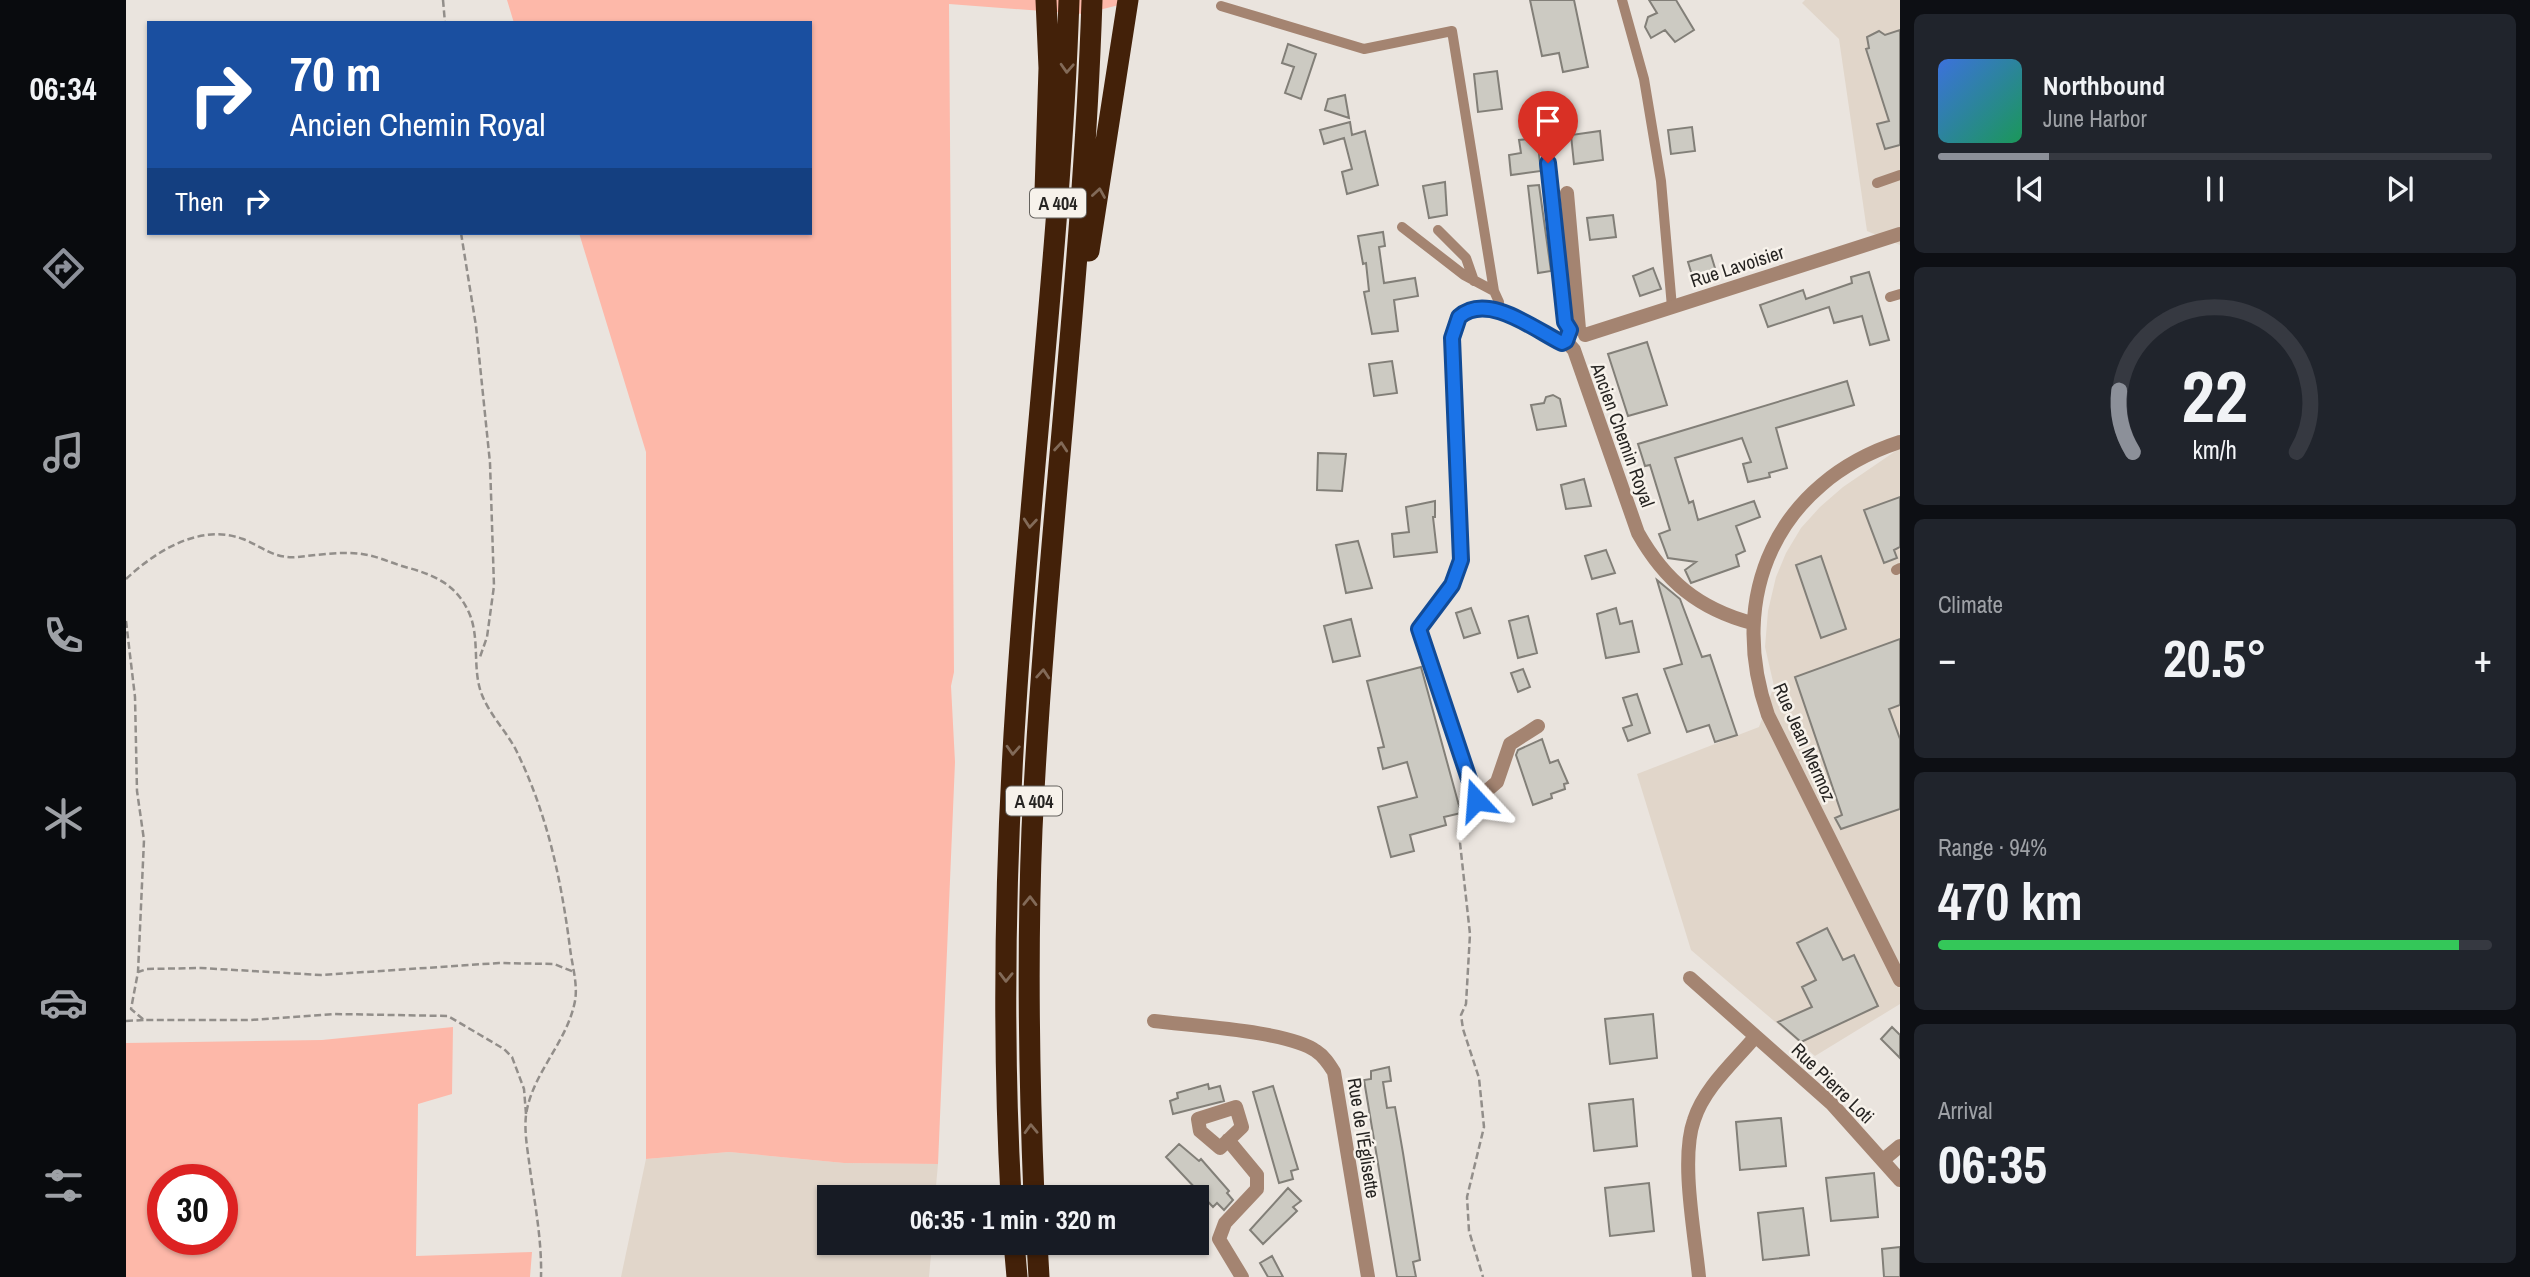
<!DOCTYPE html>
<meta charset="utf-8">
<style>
:root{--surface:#171b24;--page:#20242c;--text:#f1f3f6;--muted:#9ea1a6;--line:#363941;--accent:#8c9099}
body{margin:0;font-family:"Archivo Narrow",sans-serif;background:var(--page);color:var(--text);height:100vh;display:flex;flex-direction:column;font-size:26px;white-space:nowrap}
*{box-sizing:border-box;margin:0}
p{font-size:23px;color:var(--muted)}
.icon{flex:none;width:38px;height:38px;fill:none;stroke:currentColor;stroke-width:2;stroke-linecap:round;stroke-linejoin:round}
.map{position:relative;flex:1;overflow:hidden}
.side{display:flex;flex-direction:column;gap:14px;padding:14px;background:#0d0f14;width:630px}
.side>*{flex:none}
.top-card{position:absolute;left:21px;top:21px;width:665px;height:214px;border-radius:0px;box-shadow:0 2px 5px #0004;background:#1a4fa0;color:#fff;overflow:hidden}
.speed{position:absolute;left:21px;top:1164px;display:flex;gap:14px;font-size:35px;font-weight:700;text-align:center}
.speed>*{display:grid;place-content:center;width:91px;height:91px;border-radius:50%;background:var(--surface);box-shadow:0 2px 5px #0004;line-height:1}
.speed .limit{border:10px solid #d22;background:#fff;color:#111}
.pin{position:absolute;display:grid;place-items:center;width:60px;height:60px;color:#fff;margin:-72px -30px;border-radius:50% 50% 50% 0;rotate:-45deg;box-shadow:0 0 7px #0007}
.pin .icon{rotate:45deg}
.me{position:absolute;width:77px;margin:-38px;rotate:341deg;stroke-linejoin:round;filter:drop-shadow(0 0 5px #0008)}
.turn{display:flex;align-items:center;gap:24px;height:147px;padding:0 28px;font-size:32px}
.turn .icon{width:91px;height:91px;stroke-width:2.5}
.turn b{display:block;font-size:49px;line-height:60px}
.then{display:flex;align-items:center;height:66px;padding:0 28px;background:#0003;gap:14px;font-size:26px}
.big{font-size:52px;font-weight:700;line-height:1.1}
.side .widget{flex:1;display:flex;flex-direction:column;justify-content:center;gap:10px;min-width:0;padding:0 24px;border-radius:10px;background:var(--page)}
.side .dial{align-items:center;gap:0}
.dial svg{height:182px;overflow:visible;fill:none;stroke:var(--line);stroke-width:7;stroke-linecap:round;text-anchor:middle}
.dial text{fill:var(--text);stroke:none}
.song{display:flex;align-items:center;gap:21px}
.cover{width:84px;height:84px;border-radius:10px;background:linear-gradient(135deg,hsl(220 70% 55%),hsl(150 70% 35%))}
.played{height:7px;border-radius:4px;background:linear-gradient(90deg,var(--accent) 20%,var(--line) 20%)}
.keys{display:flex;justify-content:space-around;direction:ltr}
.heat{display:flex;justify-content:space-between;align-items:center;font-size:38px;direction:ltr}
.charge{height:10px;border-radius:5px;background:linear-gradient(90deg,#34c759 94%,var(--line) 0)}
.trip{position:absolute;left:691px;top:1185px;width:392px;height:70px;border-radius:0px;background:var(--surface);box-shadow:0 2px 5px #0004;font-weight:700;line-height:70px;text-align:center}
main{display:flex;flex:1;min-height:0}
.dock{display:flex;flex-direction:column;width:126px;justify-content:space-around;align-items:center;background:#090b0e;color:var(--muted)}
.dock .icon{width:49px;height:49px}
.dock .selected{color:var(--accent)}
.dock b{font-size:32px;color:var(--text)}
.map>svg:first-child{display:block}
</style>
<main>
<nav class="dock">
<b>06:34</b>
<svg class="icon selected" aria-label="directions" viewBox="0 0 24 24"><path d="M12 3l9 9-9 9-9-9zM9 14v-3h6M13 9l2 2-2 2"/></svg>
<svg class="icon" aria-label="music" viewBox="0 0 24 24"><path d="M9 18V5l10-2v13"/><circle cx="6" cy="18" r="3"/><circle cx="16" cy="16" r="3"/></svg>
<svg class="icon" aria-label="phone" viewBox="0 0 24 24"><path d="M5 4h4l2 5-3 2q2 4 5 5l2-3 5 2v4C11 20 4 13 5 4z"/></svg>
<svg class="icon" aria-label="climate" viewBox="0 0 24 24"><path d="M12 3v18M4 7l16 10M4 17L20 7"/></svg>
<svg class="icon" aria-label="car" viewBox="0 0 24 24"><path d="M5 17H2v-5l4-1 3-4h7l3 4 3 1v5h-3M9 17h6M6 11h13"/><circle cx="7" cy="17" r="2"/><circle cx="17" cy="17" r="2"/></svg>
<svg class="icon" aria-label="filters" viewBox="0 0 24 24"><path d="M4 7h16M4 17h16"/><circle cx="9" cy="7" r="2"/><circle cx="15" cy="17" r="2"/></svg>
</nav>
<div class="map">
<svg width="1774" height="1277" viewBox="0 0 1774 1277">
<rect width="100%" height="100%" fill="#eae4de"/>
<!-- built -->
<path fill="#e1d6ca" d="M1679 0H1774V245L1741 231 1713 39 1676 3Z
M1774 448V1004L1689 1056 1565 950 1511 774 1633 727 1648 686 1639 647 1642 611 1650 577 1660 553 1675 528 1694 507 1717 487Z
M603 1152 718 1163 812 1164 809 1197H704V1242L806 1243 803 1277H495L520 1159Z"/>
<!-- green -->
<path fill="#fdb8a9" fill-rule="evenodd" d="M381 0H1013L957 14 823 4 828 672 825 686 829 762 812 1164 718 1163 603 1152 520 1159V452L453 233H684V23H388Z
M327 1027 326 1094 292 1104 290 1256 406 1252 404 1277H0V1043L196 1040ZM37 1180H96V1239H37Z"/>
<!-- building -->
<path fill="#cccac2" stroke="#827f78" stroke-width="2" d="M1404 0H1448L1462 67 1437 72 1433 53 1416 56Z
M1523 0H1550L1568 30 1549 42 1539 30 1525 38 1519 27 1522 17 1531 13Z
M1774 30V145L1759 149 1751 124 1763 121 1740 49 1743 48 1741 37 1753 31 1759 35Z
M1162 44 1190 54 1175 99 1159 93 1168 67 1156 63Z
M1371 71 1376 109 1352 112 1348 74Z
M1219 95 1223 118 1199 110 1202 99Z
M1224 122 1226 135 1239 131 1252 185 1221 194 1216 172 1226 169 1218 138 1198 144 1194 130Z
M1566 127 1569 151 1545 154 1542 130Z
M1474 131 1477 160 1448 164 1445 135Z
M1411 138 1415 171 1385 175 1383 155 1395 153 1393 140Z
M1319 182 1321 215 1303 218 1297 186Z
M1413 185 1425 271 1412 273 1402 186Z
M1487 215 1490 237 1464 240 1461 218Z
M1257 232 1259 246 1253 247 1258 283 1289 278 1292 296 1268 300 1272 331 1246 334 1238 292 1243 291 1240 263 1237 264 1232 236Z
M1585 255 1592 278 1569 285 1562 262Z
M1527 268 1535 289 1514 296 1507 276Z
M1743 272 1763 340 1744 345 1736 316 1708 323 1703 307 1642 327 1634 305 1677 290 1680 299 1726 283 1725 277Z
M1521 342 1541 405 1502 416 1482 354Z
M1266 361 1271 393 1248 396 1243 364Z
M1721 381 1728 405 1650 428 1661 468 1643 473 1644 477 1622 482 1617 464 1625 462 1616 438 1549 458 1563 503 1567 501 1572 520 1628 501 1634 517 1610 526 1619 551 1610 555 1613 566 1565 583 1559 570 1570 562 1542 558 1533 534 1544 530 1524 465 1519 466 1512 444Z
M1427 395 1434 399 1440 426 1411 430 1405 405 1418 403 1420 397Z
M1192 453 1220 454 1216 491 1191 490Z
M1458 479 1465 506 1440 509 1435 485Z
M1774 497V547L1768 550 1771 558 1758 563 1738 510Z
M1309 501V517H1307L1311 552 1268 557 1266 534 1283 532 1280 507Z
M1232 541 1246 588 1220 593 1210 545Z
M1480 550 1489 573 1466 579 1459 556Z
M1695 556 1720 629 1695 638 1670 565Z
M1531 580 1554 599 1576 657 1584 655 1611 735 1589 742 1583 725 1561 732 1538 669 1556 664Z
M1345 608 1354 633 1338 638 1330 613Z
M1490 608 1494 624 1506 621 1513 652 1480 658 1471 614Z
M1402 616 1411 653 1392 658 1383 621Z
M1225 619 1234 656 1207 662 1198 626Z
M1774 639V705L1763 709 1774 739V809L1715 829 1709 818 1716 815 1669 677Z
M1295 667 1335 813 1318 817 1320 825 1284 835 1288 851 1265 857 1252 807 1291 797 1281 762 1257 769 1252 748 1258 747 1241 681Z
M1397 669 1404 687 1392 692 1385 673Z
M1511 694 1524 733 1502 741 1497 728 1506 725 1497 698Z
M1416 739 1424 763 1432 760 1442 783 1438 784 1439 789 1425 794 1426 798 1407 805 1390 755 1392 750Z
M1701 928 1717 960 1728 955 1752 1006 1675 1042 1652 1022 1686 1007 1676 987 1690 980 1671 943Z
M1527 1014 1531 1058 1484 1064 1479 1019Z
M1766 1027 1774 1035V1058L1755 1039Z
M1263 1067 1265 1081 1257 1082 1261 1108 1269 1107 1277 1153 1294 1260 1287 1262 1290 1277H1271L1238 1080 1245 1079V1071Z
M1082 1084 1083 1089 1094 1086 1098 1101 1047 1114 1044 1101 1052 1098 1051 1093Z
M1147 1086 1172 1169 1165 1171 1167 1179 1153 1183 1127 1092Z
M1507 1099 1511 1146 1468 1151 1463 1104Z
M1655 1118 1660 1166 1614 1170 1610 1122Z
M1053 1144 1073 1161 1075 1159 1103 1191 1101 1193 1107 1200 1098 1210 1091 1203 1087 1207 1040 1157Z
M1748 1173 1752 1217 1705 1221 1700 1178Z
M1523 1183 1528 1231 1484 1236 1479 1188Z
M1162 1188 1175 1201 1167 1207 1171 1211 1137 1244 1124 1230Z
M1677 1208 1683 1255 1637 1260 1632 1213Z
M1774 1247V1277H1758L1756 1249Z
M1146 1256 1157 1277H1142L1134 1263Z"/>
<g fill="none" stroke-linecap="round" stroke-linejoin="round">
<!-- path -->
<path stroke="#928e8a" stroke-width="2.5" stroke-dasharray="7 3.5" stroke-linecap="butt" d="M317 0 319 23
M335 233 350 326 364 463 368 586 361 637 354 657
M0 579C30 551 74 523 117 539 137 547 148 559 171 557 192 555 215 551 236 554 252 556 267 564 283 568 311 576 332 586 344 615 354 641 346 670 356 695 364 715 380 731 390 750 421 813 435 878 444 948 446 965 452 984 449 1001 441 1043 406 1073 400 1115 398 1133 402 1152 404 1169 409 1205 416 1241 415 1277
M0 621 9 697 11 791 18 840 12 972
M1345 813 1334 843 1344 934 1340 1004 1335 1015 1337 1029 1353 1078 1358 1127 1341 1197 1343 1231 1357 1277
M0 1021 18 1020
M400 1114 398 1089 386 1057 378 1049 322 1016 209 1014 124 1020H18L5 1009 12 972 21 969 75 968 195 975 373 963 428 964 448 972"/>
<!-- lane -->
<path stroke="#a48471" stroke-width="10" d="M1496 0 1518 79 1535 181 1546 307
M1095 6 1238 49 1326 31 1368 291 1373 302 1372 311
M1419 136 1439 322 1444 330
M1751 183 1774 175
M1276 227 1338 275 1368 291
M1312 230 1340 258 1348 281
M1764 297 1774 294
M1770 570 1774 568"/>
<!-- street -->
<path stroke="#a48471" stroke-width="14" d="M1441 193 1453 329
M1459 335 1774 234
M1774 442C1651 482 1600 596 1642 715L1774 980
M1412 726 1384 744 1371 782 1350 800 1292 629 1326 585 1335 560 1326 338C1333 277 1406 328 1435 343L1440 341 1448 350 1512 533C1539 581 1573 609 1626 623
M1564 978 1706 1104 1774 1180
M1028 1021C1066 1026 1163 1031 1190 1051 1198 1056 1203 1064 1208 1072L1242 1277
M1110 1107 1116 1127 1094 1148 1074 1131 1072 1119Z
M1102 1140 1131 1175V1189L1099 1223 1093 1239 1116 1277
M1757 1160 1774 1146
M1573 1277C1569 1235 1554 1159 1568 1120 1578 1088 1608 1062 1629 1037"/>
<!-- highway -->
<path stroke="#432109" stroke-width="21" d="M919 191 923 68 920 0
M963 251 1002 0
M885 1197C876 1032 879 868 890 703 905 469 935 235 943 0
M908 1197C903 1075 901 952 906 829 919 553 957 277 966 0
M888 1242 891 1277
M911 1242 913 1277"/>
</g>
<!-- one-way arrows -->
<defs><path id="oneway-chevron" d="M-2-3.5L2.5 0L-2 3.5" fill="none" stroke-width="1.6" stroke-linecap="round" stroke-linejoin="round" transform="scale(1.75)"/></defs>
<g stroke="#826a58">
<use href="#oneway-chevron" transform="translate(941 68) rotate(93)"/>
<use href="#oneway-chevron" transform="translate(973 193) rotate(-81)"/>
<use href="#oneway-chevron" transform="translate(935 447) rotate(-85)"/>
<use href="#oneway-chevron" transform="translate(904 523) rotate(95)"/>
<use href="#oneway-chevron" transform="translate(917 674) rotate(-86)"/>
<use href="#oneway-chevron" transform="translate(887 750) rotate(93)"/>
<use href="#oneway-chevron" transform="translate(904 901) rotate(-89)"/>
<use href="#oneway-chevron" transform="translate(880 977) rotate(91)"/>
<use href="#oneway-chevron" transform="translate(905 1129) rotate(-92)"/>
</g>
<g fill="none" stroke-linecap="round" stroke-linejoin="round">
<!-- route casing -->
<g stroke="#114b97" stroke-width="18">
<path id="route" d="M1350 800 1293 629 1326 585 1335 560 1326 338 1333 317C1361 292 1408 329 1436 343L1440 341 1444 330 1439 322 1422 163"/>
</g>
<!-- route -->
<use href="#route" stroke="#1a73e8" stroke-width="12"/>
</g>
<g text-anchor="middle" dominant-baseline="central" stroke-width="5" stroke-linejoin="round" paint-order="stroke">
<!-- shield labels -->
<g fill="#f7f2eb" stroke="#65625e" stroke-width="2">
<rect x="904" y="188.5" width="56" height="29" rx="5"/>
<rect x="880" y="786.5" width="56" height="29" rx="5"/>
</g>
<g font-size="18" font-weight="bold" fill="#262422">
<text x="932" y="203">A 404</text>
<text x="908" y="801">A 404</text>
</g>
<!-- street labels -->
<g font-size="19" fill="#262422" stroke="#f7f2eb">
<text transform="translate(1611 266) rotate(-18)">Rue Lavoisier</text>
<text transform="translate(1497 435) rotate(70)">Ancien Chemin Royal</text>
<text transform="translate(1679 742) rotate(66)">Rue Jean Mermoz</text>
<text transform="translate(1707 1083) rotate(44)">Rue Pierre Loti</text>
<text transform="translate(1238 1138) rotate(81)">Rue de l'Églisette</text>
</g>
</g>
</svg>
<div class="speed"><div class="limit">30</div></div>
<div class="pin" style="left:1422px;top:163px;background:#d93025"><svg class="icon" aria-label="arrive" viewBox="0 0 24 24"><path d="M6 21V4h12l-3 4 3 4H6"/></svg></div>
<svg class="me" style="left:1350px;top:800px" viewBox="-20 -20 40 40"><path d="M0-17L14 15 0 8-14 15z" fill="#1a73e8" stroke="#fff" stroke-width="4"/></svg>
<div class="trip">06:35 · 1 min · 320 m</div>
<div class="top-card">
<div class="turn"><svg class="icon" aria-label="right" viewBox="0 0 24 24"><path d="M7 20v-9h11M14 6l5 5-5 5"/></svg><div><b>70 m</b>Ancien Chemin Royal</div></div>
<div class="then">Then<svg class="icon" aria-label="right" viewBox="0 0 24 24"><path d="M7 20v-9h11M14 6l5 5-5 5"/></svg></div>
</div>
</div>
<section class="side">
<div class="widget">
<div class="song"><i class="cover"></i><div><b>Northbound</b><p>June Harbor</p></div></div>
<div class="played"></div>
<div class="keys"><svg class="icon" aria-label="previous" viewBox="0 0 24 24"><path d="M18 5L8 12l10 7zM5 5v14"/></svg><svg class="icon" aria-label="pause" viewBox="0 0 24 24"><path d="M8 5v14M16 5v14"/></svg><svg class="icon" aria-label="next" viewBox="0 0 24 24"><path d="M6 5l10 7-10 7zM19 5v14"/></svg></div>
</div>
<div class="widget dial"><svg viewBox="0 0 100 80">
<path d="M14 69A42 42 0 1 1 86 69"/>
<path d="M14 69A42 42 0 0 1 8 42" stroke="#8c9099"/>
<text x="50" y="56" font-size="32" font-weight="700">22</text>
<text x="50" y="72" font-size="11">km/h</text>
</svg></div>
<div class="widget"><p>Climate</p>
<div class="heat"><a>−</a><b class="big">20.5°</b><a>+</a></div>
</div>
<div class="widget"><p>Range · 94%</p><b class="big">470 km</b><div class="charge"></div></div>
<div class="widget"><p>Arrival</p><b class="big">06:35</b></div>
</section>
</main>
